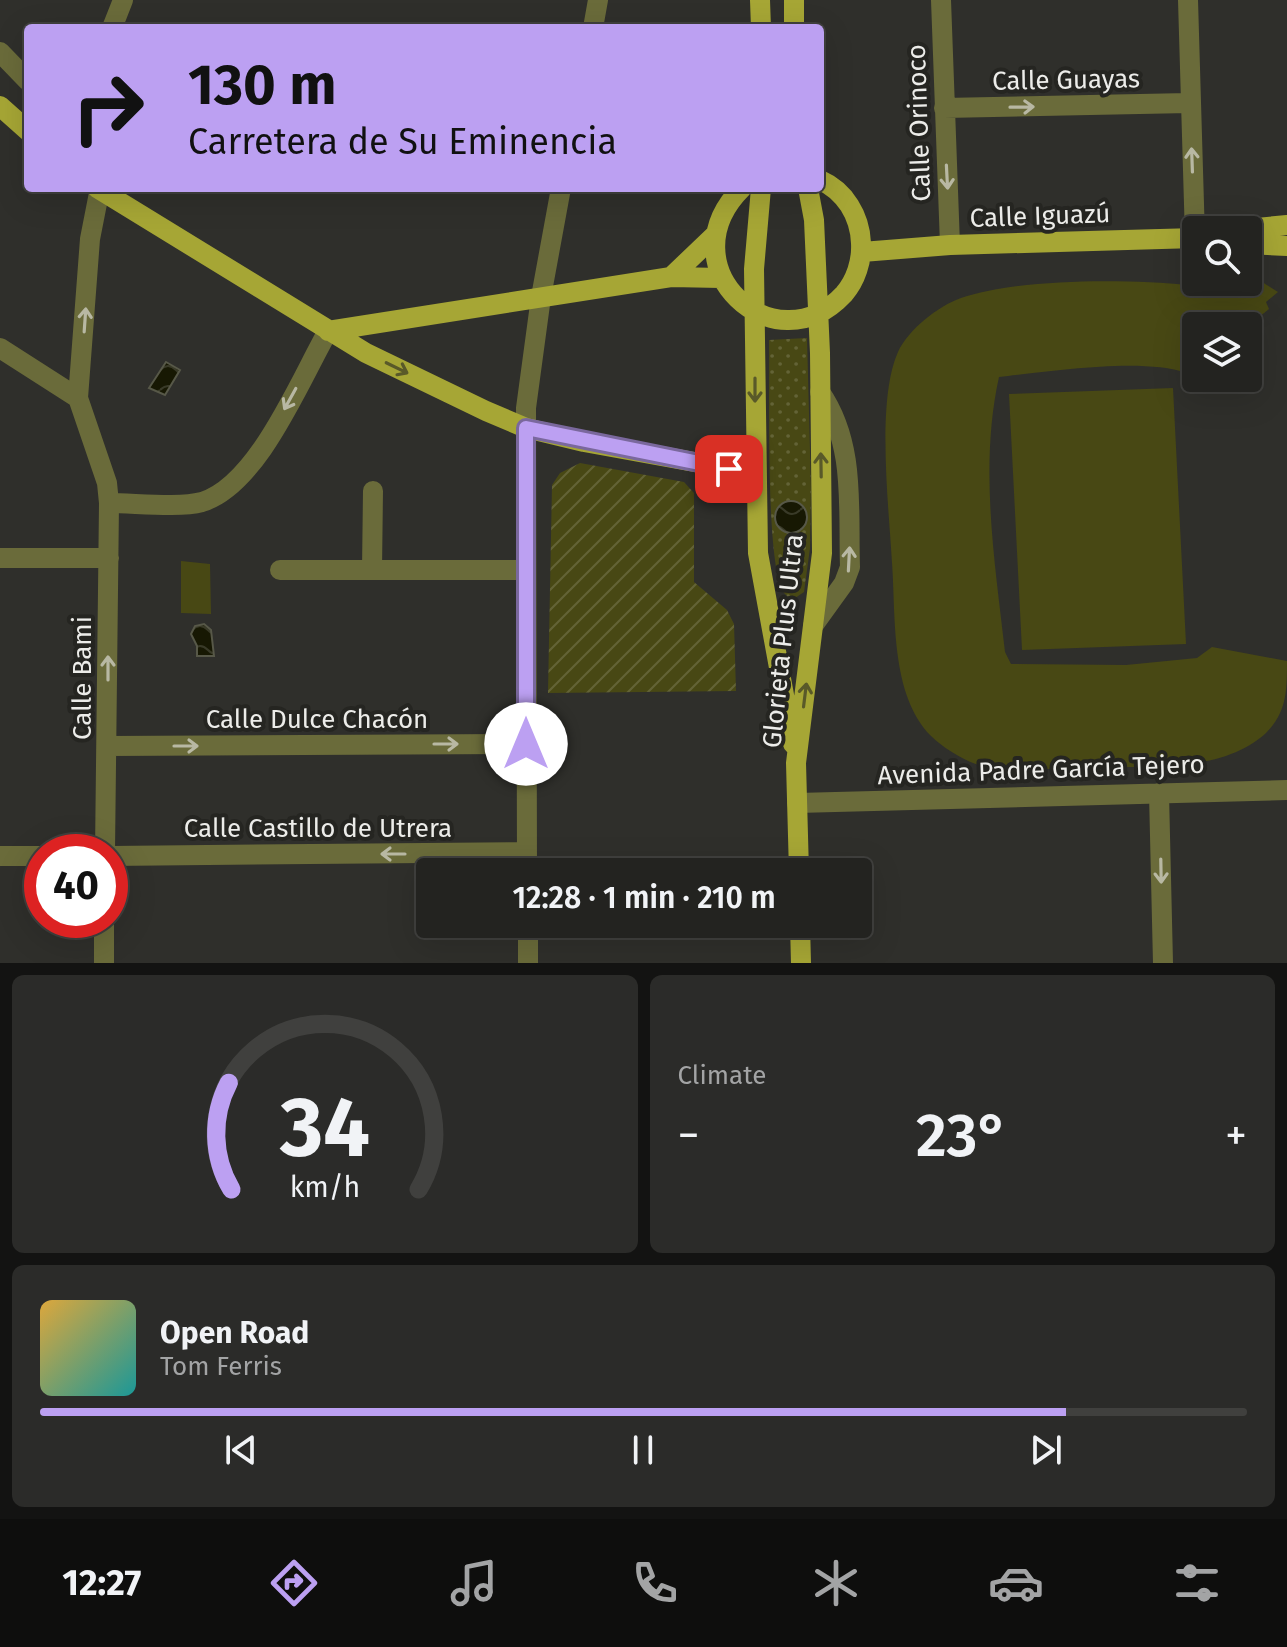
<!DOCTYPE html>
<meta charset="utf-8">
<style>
:root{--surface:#232320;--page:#2b2b29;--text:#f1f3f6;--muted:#a3a4a5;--line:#40403e;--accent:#bca0f2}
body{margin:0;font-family:"Fira Sans",sans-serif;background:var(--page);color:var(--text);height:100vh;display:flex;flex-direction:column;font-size:30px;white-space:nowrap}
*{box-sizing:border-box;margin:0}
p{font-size:26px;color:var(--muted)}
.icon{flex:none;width:44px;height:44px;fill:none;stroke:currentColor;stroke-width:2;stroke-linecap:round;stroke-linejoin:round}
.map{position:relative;height:963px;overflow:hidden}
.panel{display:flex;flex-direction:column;gap:12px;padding:12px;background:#131312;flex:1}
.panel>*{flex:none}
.hud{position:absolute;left:24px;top:24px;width:800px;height:168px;border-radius:8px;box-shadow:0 8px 32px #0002,0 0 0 2px var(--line);background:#bca0f2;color:#111;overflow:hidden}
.buttons{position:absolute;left:1182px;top:216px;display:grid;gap:16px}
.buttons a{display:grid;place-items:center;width:80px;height:80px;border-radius:8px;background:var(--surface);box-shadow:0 8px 32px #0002,0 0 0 2px var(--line);font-size:40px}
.speed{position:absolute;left:24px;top:834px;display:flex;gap:16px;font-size:40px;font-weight:700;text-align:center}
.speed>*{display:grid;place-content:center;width:104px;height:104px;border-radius:50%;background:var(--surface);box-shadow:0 8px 32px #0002,0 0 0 2px var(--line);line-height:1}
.speed .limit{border:12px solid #d22;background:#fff;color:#111}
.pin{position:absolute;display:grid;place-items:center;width:68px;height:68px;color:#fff;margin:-34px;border-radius:16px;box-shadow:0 4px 12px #0006}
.me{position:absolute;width:88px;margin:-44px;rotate:0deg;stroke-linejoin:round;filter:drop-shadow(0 0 6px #0008)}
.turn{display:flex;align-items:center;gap:28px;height:168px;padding:0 32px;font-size:36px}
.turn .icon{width:104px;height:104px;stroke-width:2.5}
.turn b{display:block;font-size:56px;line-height:68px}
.big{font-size:60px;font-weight:600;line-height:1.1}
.panel .card{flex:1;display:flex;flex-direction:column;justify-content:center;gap:12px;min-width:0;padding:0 28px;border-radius:12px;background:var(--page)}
.panel .dial{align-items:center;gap:0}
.dial svg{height:208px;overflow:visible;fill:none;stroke:var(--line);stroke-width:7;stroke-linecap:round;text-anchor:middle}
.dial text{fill:var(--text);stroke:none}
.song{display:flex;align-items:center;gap:24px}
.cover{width:96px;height:96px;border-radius:12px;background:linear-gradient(135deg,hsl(40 70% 55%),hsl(180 70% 35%))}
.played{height:8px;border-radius:4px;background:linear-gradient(90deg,var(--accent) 85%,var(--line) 85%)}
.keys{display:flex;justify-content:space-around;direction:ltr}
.heat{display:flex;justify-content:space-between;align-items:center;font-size:44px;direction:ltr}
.panel .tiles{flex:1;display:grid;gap:12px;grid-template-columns:1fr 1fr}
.card:last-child{grid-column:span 2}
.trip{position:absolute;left:416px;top:858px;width:456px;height:80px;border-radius:8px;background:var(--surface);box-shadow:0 8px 32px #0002,0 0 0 2px var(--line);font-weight:600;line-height:80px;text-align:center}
.tab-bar{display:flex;height:128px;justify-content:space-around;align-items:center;background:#0e0e0d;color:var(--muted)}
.tab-bar .icon{width:56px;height:56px}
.tab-bar .selected{color:var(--accent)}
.tab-bar b{font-size:36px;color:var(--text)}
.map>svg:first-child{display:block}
</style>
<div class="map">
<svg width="1287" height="963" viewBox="0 0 1287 963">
<defs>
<pattern id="grass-dots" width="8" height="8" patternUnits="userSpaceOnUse" patternTransform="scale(2)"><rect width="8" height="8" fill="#484814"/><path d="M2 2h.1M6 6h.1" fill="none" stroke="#636336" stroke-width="1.8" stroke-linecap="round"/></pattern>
<pattern id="garden-furrows" width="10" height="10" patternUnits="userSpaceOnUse" patternTransform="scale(2)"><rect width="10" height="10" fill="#484814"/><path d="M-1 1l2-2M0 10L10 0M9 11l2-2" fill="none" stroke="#636336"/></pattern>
<pattern id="water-waves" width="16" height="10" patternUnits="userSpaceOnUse" patternTransform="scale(2)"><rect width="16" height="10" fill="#171803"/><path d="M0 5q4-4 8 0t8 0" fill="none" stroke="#393a28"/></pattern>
</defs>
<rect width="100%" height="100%" fill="#2f2f2b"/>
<!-- grass -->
<path fill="url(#grass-dots)" d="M807 338 811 489 810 548 804 592 792 600C790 598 784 594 783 591 765 561 770 385 769 340Z"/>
<!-- garden -->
<path fill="url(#garden-furrows)" d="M580 463 684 482 694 493V582L727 610 734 624 736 691 548 693 552 485 560 473Z"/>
<!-- pitch -->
<path fill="#484814" d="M1248 273 1278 292 1266 302 1269 309 1248 326H1196V366L1186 373C1142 357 1047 372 999 377 979 467 995 563 1005 652L1011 664 1126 665 1197 658 1212 647 1287 661C1287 690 1287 712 1266 733 1219 776 1137 765 1079 767 1054 768 1026 772 1001 770 976 768 949 753 931 736 890 694 896 617 892 563 889 508 876 401 898 352 908 330 938 306 961 298 1021 278 1126 279 1189 285V278H1196V282H1248Z
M1173 388 1186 644 1022 650 1009 394Z
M181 561 210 564 211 614 181 613Z"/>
<!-- water -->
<path fill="url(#water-waves)" stroke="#575848" stroke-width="2" d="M166 362 180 370 165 395 149 388Z
M775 517a16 16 0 1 1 32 0a16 16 0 1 1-32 0Z
M204 624 211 630 214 656H197V646L191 634 195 626Z"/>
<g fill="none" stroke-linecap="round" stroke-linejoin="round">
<!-- minor -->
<path stroke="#6a6b3a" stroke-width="20" d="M941 0 950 245
M1188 0 1195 238
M112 28 123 0
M593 28 598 0
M0 52 28 81
M944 108 1189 103
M100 188 90 239 78 398 107 483 109 503 105 852
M0 348 78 398
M109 503C135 503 179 508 202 502 258 485 300 380 328 331
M0 558H109
M280 570H525
M372 570 373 491
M813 626 844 583 850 567C848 507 856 444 820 392
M108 746 526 744
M1159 793 1163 963
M797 803 1287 790
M0 856H42
M110 856 527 852
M527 872 526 408 541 297 561 188
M528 924V963
M104 963V920"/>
<!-- major -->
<path stroke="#a6a635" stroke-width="20" d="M760 0 761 28
M794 0V28
M0 106 28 131
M97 188 366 353 486 411 526 428 584 442 755 473
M742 188C664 266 774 369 844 294 856 280 862 261 861 243 860 216 845 191 820 180
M761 188 754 269 758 553 793 744
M1235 230 1287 225
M1248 244 1287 246
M862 252 950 245 1196 238
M671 277 716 234
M328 331 671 277 721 278
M799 872 796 763 822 553 820 353 814 220 808 188
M800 924 801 963"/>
</g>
<!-- one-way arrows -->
<defs><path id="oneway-shaft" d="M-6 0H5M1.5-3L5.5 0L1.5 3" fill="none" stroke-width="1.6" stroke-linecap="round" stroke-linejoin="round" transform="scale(2)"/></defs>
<g stroke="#b8b8a3">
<use href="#oneway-shaft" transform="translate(1022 107) rotate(-1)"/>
<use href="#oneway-shaft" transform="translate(1192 160) rotate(-92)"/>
<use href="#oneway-shaft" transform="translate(947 177) rotate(87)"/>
<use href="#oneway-shaft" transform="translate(85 320) rotate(-86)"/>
<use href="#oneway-shaft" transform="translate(290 399) rotate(119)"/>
<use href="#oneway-shaft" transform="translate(849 559) rotate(-87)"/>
<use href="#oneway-shaft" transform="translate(108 668) rotate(-90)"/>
<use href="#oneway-shaft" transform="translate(446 744)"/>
<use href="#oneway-shaft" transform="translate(186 746)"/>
<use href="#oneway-shaft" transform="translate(393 854) rotate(180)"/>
<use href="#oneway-shaft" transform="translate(1161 871) rotate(89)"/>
</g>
<g stroke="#595929">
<use href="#oneway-shaft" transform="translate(397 368) rotate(26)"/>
<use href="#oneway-shaft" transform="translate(755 390) rotate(90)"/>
<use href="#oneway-shaft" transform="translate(821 465) rotate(-91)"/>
<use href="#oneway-shaft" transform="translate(805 695) rotate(-83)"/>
</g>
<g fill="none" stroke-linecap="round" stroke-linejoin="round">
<!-- route casing -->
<g stroke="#7a689d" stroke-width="20">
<path id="route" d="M526 744V428L729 469"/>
</g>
<!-- route -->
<use href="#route" stroke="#bca0f2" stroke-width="14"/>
</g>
<g text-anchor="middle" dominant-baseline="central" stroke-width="8" stroke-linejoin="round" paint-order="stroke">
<!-- street labels -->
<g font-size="26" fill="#ecece9" stroke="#252521">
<text transform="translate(1066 80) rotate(-1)">Calle Guayas</text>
<text transform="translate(919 123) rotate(-92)">Calle Orinoco</text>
<text transform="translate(1040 216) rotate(-2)">Calle Iguazú</text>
<text transform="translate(783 641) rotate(-84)">Glorieta Plus Ultra</text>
<text transform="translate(82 678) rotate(-90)">Calle Bami</text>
<text x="317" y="719">Calle Dulce Chacón</text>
<text transform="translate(1041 770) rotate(-2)">Avenida Padre García Tejero</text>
<text x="318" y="828">Calle Castillo de Utrera</text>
</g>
</g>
</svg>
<div class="buttons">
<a><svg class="icon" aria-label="search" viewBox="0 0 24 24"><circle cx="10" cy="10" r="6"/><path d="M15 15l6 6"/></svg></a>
<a><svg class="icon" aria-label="layers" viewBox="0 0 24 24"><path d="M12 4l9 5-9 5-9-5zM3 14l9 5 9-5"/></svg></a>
</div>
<div class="speed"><div class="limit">40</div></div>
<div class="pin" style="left:729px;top:469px;background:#d93025"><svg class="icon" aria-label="arrive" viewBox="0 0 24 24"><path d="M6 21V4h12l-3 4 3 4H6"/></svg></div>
<svg class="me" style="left:526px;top:744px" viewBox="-20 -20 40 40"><circle r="19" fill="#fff"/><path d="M0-13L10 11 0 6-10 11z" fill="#bca0f2"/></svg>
<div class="trip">12:28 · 1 min · 210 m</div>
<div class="hud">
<div class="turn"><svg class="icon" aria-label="right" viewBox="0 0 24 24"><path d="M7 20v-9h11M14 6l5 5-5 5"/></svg><div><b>130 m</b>Carretera de Su Eminencia</div></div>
</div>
</div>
<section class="panel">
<div class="tiles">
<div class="card dial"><svg viewBox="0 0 100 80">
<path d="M14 69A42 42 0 1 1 86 69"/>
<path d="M14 69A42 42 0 0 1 13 28" stroke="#bca0f2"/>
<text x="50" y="56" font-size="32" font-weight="700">34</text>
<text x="50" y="72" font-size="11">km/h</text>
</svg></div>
<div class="card"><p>Climate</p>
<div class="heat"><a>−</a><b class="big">23°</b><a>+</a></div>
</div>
<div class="card">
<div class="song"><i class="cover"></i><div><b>Open Road</b><p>Tom Ferris</p></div></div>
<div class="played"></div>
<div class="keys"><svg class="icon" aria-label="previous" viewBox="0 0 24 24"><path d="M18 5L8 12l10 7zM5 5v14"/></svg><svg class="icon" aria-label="pause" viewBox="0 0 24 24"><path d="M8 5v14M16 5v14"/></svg><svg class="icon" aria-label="next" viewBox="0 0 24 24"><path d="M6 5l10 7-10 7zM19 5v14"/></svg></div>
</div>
</div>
</section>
<nav class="tab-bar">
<b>12:27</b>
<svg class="icon selected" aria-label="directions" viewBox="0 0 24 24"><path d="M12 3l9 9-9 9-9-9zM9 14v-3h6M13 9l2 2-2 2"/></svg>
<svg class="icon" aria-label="music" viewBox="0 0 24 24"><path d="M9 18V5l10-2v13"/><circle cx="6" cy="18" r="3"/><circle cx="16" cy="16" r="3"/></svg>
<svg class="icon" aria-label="phone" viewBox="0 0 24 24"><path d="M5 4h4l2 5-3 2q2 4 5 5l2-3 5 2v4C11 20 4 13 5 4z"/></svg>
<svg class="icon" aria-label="climate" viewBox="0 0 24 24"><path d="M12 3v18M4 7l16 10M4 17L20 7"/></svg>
<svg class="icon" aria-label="car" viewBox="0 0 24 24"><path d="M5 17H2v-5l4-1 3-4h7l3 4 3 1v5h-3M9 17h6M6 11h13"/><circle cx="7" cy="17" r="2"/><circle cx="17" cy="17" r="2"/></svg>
<svg class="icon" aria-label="filters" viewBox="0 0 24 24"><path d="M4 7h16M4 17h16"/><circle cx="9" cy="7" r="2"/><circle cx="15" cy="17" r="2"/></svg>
</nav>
